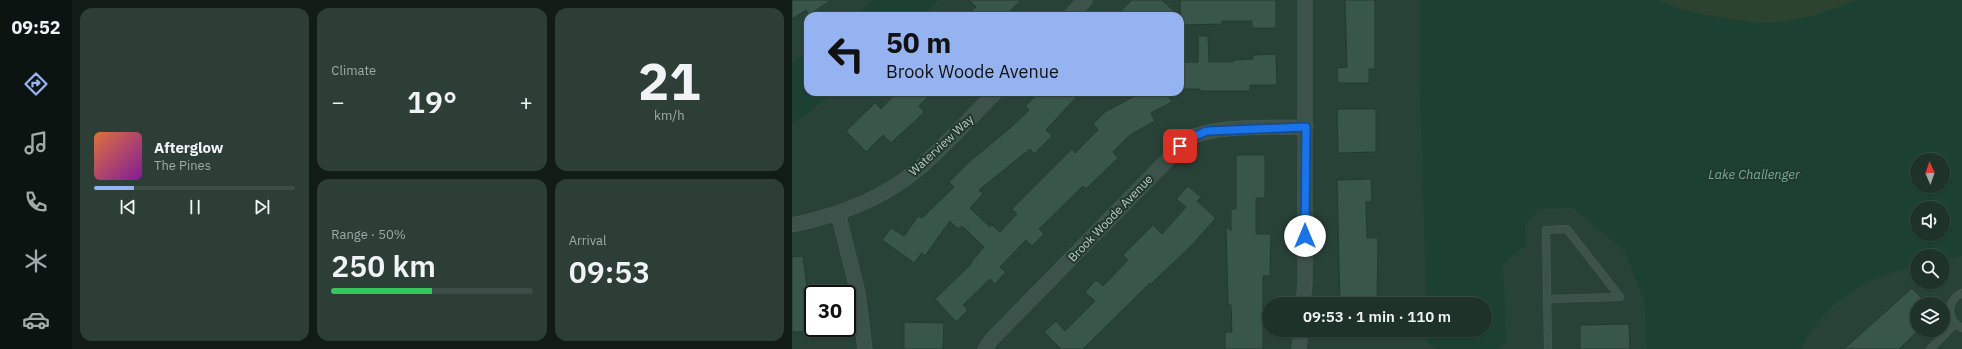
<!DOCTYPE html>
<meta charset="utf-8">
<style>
:root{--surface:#1f322a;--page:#2c3e36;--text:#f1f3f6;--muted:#a1aaa8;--line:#3c4d47;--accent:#95b2f1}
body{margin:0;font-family:"IBM Plex Sans",sans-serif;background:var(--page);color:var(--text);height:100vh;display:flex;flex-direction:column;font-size:15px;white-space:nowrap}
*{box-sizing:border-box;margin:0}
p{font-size:13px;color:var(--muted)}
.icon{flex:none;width:22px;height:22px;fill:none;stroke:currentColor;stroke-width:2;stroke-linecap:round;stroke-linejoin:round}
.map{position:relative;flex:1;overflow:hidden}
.side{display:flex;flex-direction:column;gap:8px;padding:8px;background:#111c17;width:720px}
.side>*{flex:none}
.hud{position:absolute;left:12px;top:12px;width:380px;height:84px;border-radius:12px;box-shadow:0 1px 3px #0004,0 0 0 1px var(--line);background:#95b2f1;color:#111;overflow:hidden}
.needle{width:26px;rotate:358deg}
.tools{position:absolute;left:1118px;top:153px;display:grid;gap:8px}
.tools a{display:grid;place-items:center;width:40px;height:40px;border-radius:50%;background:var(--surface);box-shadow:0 1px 3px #0004,0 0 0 1px var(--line);font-size:20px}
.speed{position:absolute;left:12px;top:285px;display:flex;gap:8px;font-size:20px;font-weight:700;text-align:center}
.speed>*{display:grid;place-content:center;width:52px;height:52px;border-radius:50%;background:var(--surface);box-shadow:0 1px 3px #0004,0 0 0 1px var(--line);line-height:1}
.speed .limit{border:2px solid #111;border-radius:6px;background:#fff;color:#111}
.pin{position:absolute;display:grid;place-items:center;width:34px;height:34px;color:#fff;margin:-17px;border-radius:8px;box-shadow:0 2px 6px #0006}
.me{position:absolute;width:44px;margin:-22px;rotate:0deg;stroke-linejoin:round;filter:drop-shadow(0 0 3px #0008)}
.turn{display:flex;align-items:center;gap:14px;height:84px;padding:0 16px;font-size:18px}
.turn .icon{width:52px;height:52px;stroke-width:2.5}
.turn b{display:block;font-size:28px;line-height:34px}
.big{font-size:30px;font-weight:600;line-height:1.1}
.side .card{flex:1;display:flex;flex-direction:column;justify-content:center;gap:6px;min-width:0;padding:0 14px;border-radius:12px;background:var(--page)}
.side .dial{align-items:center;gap:0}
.dial b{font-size:52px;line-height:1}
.song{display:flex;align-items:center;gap:12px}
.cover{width:48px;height:48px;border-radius:6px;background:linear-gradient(135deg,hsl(20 70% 55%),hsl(290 70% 35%))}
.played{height:4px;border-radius:2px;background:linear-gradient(90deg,var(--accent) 20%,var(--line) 20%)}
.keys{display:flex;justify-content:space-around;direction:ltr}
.heat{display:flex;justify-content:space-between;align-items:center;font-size:22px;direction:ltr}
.charge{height:6px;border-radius:3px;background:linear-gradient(90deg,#34c759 50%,var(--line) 0)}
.side .tiles{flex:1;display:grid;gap:8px;grid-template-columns:repeat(3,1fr)}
.card:first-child{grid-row:span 2}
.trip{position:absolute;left:470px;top:297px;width:230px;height:40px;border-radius:20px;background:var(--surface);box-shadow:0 1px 3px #0004,0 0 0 1px var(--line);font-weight:600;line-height:40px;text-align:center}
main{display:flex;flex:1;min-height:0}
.tab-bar{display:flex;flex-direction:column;width:72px;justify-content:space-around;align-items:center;background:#0c1411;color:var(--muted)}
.tab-bar .icon{width:28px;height:28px}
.tab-bar .on{color:var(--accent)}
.tab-bar b{font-size:18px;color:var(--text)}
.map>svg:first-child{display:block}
</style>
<main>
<nav class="tab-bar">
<b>09:52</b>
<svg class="icon on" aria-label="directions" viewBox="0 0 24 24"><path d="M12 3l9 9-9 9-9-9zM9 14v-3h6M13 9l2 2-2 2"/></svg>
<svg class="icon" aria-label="music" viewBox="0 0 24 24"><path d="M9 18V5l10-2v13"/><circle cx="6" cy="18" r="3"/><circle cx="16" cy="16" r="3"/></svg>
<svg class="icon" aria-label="phone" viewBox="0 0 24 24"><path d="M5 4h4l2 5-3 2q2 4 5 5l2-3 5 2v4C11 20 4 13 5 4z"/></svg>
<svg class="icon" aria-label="climate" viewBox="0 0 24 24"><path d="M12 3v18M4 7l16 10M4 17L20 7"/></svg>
<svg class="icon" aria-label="car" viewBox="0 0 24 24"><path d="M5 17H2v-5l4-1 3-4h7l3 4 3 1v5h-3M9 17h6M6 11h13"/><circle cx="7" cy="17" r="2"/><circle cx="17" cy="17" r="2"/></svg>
</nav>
<section class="side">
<div class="tiles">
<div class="card">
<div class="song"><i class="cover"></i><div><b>Afterglow</b><p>The Pines</p></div></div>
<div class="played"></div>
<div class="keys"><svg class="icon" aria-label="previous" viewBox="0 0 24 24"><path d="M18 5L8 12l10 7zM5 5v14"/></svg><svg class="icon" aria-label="pause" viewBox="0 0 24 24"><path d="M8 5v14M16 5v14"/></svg><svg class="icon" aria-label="next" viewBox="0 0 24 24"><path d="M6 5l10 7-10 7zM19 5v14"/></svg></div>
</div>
<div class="card"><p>Climate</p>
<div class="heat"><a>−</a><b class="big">19°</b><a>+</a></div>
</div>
<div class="card dial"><b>21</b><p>km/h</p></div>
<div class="card"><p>Range · 50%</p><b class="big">250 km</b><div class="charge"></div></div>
<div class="card"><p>Arrival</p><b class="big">09:53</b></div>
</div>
</section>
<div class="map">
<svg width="1170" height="349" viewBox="0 0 1170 349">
<rect width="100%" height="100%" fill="#294238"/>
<!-- green -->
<path fill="#2b432f" d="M866 0H1065C999 31 933 28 866 0Z"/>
<!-- water -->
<path fill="#1c4133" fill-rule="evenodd" d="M81 0H147L131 16H62Z
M628 0H866L885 8 913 15 966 23 989 22 1021 16 1065 0H1170V256L1151 259V256H1125V265C1072 280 1035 297 1009 349H854L853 303 832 250 781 208 747 209 733 225 734 244 711 265 715 340 706 349H644L634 341V330H693V304H634L628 83ZM1125 160H1151V186H1125ZM1125 208H1151V234H1125Z
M16 51V92H42L14 115 0 123V64Z"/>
<!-- building -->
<path fill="#38564a" stroke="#243a31" d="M0 0H39L17 15 14 10 0 19Z
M177 0H229L213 16H175L184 7Z
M340 0H370L387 16H324Z
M388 0H484V28H460V21H430L431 24 389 25Z
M553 0H583V69H577V83H546L545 68 555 67Z
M406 36H416L417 62H441V60L461 59V55L484 54 485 85H458V91H408V89H388V62H406Z
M105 92H141L127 106 132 112 121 123 99 143 91 135 74 152 54 131 83 103 89 109Z
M248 92H289L254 130 260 136 242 154 238 149 187 190 191 194 178 208 198 227 200 225 208 232 225 214 220 209 280 149 283 153 306 130 301 124 313 112 350 92H374L380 102 359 113 363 121 338 135 321 152 326 158 294 189 291 186 247 229 252 234 240 246 234 240 208 267 214 272 203 284 198 279 171 305 176 310 164 322 143 299 180 263 179 262 192 247 170 226 166 229 158 221 133 256 130 253 122 263 90 240 99 228 112 236 126 216 130 218 162 187 157 182 177 162 218 128 237 110 233 106Z
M545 109H584V152L546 153Z
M444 155H473V198H464V234H479L478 276H471V349H433V332H440L439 305H436L434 226 439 231V209H444Z
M579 179 580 202H574L575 238H586L585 304H548L545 180Z
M396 186 409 197 405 201 424 218 399 246 359 284 358 283 291 349H269L252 332 264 321 273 331 303 301 293 292 304 280 311 286 336 260 331 255 361 225 370 234 394 207 384 199Z
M11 256 17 303H21V331L0 332V257Z
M1120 288 1135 304H1125V332L1107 349H1052Z
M112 322 152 323 151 349H112Z
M837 324 838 349H788V325Z"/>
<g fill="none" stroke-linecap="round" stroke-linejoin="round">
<!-- lane casing -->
<g stroke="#4a5f56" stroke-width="8">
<path id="lane" d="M1170 293C1154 300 1154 321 1170 328
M755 299 828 297 775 229 754 230 756 349
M1138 349 1163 324"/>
</g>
<!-- street casing -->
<g stroke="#4a5f56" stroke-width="15">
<path id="street" d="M278 16 293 0
M46 213 66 293 73 349
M0 225C44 216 90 199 125 170 153 146 178 118 204 92
M511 304 513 283V0
M193 349 200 339 396 139C423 124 482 128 514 127
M507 349 509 330"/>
</g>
<!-- lane -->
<use href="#lane" stroke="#3d524a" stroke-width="7"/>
<!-- street -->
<use href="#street" stroke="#3d524a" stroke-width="14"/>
</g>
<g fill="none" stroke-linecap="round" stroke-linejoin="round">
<!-- route casing -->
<g stroke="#114b97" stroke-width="10">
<path id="route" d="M388 146 396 139 415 131 514 127 513 236"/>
</g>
<!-- route -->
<use href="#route" stroke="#1a73e8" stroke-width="7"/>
</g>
<g text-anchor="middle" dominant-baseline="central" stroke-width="4" stroke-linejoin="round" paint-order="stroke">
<!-- street labels -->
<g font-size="12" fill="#bbccc6" stroke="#22382f">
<text transform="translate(149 145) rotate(-43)">Waterview Way</text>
<text transform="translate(318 218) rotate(-46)">Brook Woode Avenue</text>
</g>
<!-- water labels -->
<g font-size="13" font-style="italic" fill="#76a894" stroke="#22382f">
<text x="962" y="174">Lake Challenger</text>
</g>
</g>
</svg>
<div class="tools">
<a><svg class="needle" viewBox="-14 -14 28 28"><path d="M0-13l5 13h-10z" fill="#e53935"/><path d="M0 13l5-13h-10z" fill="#a1aaa8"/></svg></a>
<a><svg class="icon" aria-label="sound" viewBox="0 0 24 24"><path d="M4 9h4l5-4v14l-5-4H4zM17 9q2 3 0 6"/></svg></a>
<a><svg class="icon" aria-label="search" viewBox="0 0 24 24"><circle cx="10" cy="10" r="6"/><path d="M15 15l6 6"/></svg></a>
<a><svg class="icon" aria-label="layers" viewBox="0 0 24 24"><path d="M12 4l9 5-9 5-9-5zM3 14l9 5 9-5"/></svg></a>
</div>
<div class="speed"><div class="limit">30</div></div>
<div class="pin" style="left:388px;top:146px;background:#d93025"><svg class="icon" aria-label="arrive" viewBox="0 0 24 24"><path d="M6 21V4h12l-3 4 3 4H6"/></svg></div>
<svg class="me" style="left:513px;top:236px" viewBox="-20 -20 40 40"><circle r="19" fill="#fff"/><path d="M0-13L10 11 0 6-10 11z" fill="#1a73e8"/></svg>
<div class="trip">09:53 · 1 min · 110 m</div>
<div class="hud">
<div class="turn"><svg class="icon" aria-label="left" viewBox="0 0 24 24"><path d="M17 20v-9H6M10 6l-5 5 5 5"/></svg><div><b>50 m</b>Brook Woode Avenue</div></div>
</div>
</div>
</main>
